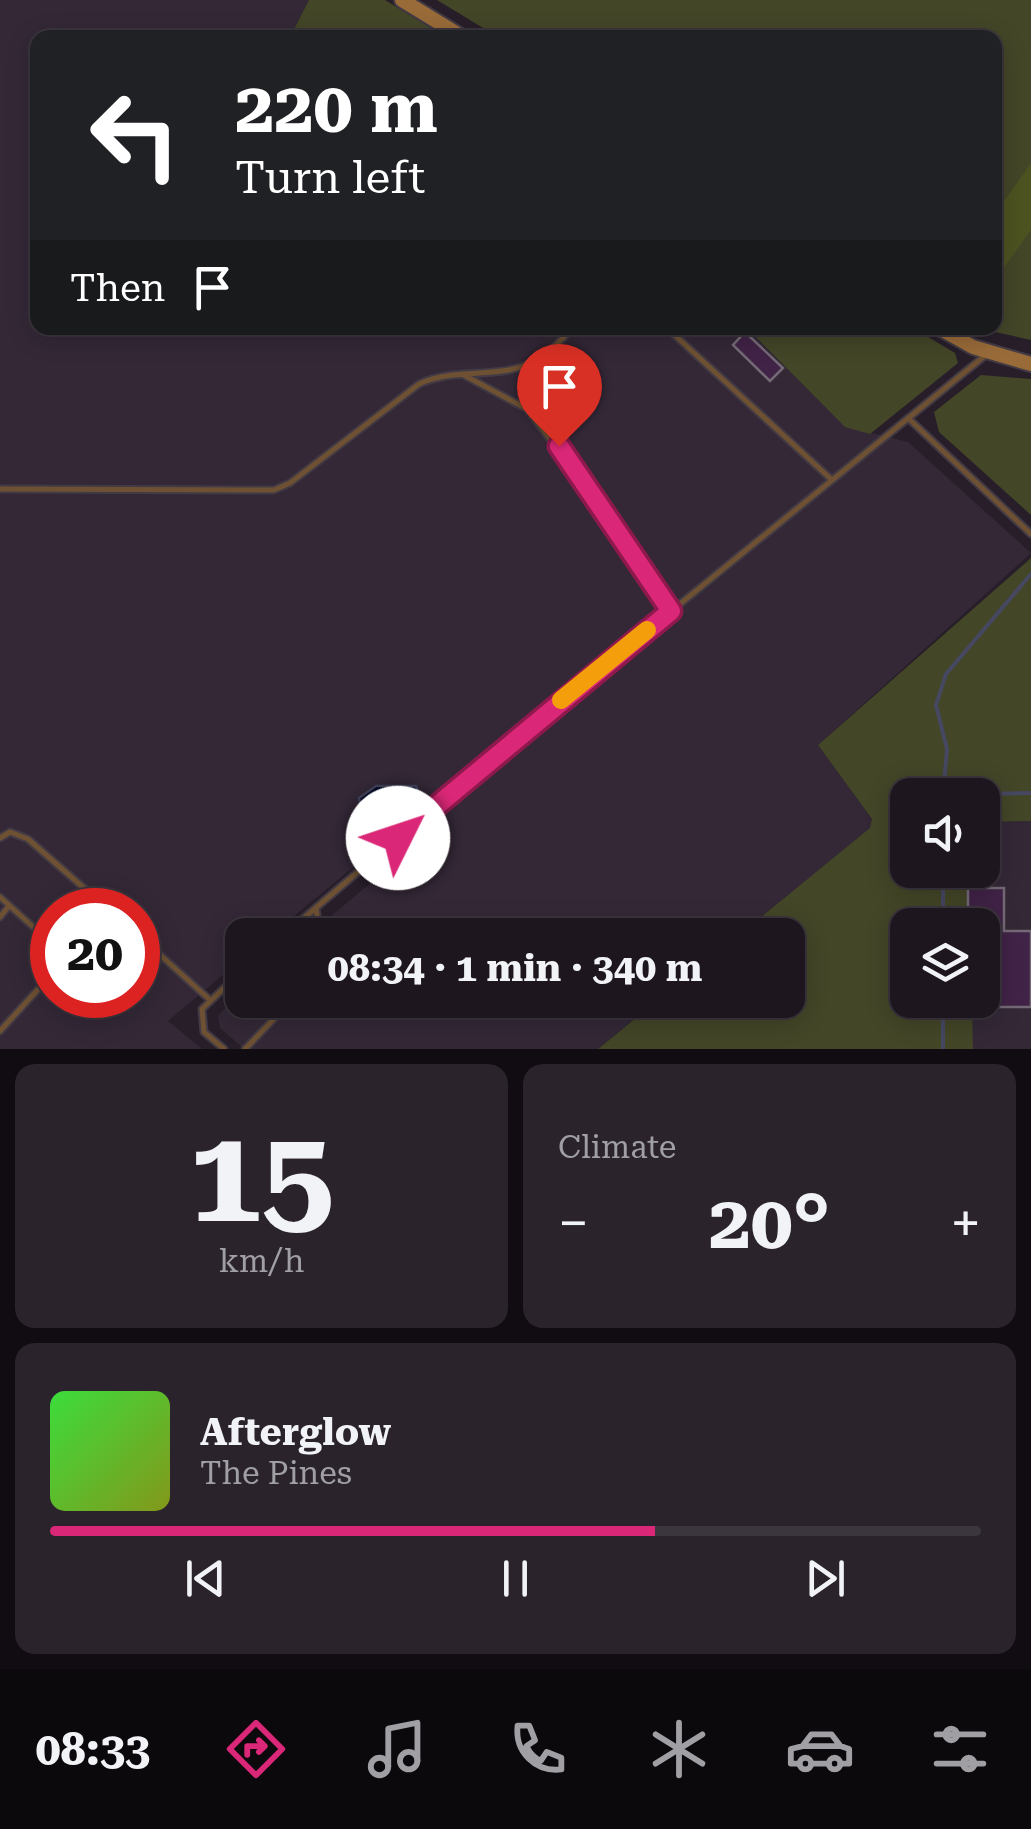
<!DOCTYPE html>
<meta charset="utf-8">
<style>
:root{--surface:#1d161f;--page:#2a232c;--text:#f1f3f6;--muted:#a09fa4;--line:#3b353d;--accent:#db2777}
body{margin:0;font-family:"Roboto Serif",serif;background:var(--page);color:var(--text);height:100vh;display:flex;flex-direction:column;font-size:38px;white-space:nowrap}
*{box-sizing:border-box;margin:0}
p{font-size:32px;color:var(--muted)}
.icon{flex:none;width:55px;height:55px;fill:none;stroke:currentColor;stroke-width:2;stroke-linecap:round;stroke-linejoin:round}
.map{position:relative;height:1049px;overflow:hidden}
.side{display:flex;flex-direction:column;gap:15px;padding:15px;background:#100c11;flex:1}
.side>*{flex:none}
.banner{position:absolute;left:30px;top:30px;width:972px;height:305px;border-radius:20px;box-shadow:0 5px 25px #0003,0 0 0 2px var(--line);background:#202124;color:#fff;overflow:hidden}
.buttons{position:absolute;left:890px;top:778px;display:grid;gap:20px}
.buttons a{display:grid;place-items:center;width:110px;height:110px;border-radius:20px;background:var(--surface);box-shadow:0 5px 25px #0003,0 0 0 2px var(--line);font-size:50px}
.speed{position:absolute;left:30px;top:888px;display:flex;gap:20px;font-size:50px;font-weight:700;text-align:center}
.speed>*{display:grid;place-content:center;width:130px;height:130px;border-radius:50%;background:var(--surface);box-shadow:0 5px 25px #0003,0 0 0 2px var(--line);line-height:1}
.speed .limit{border:15px solid #d22;background:#fff;color:#111}
.pin{position:absolute;display:grid;place-items:center;width:85px;height:85px;color:#fff;margin:-102px -42px;border-radius:50% 50% 50% 0;rotate:-45deg;box-shadow:0 0 10px #0007}
.pin .icon{rotate:45deg}
.me{position:absolute;width:110px;margin:-55px;rotate:49deg;stroke-linejoin:round;filter:drop-shadow(0 0 8px #0008)}
.turn{display:flex;align-items:center;gap:35px;height:210px;padding:0 40px;font-size:45px}
.turn .icon{width:130px;height:130px;stroke-width:2.5}
.turn b{display:block;font-size:70px;line-height:85px}
.then{display:flex;align-items:center;height:95px;padding:0 40px;background:#0003;gap:20px;font-size:38px}
.big{font-size:75px;font-weight:700;line-height:1.1}
.side .tile{flex:1;display:flex;flex-direction:column;justify-content:center;gap:15px;min-width:0;padding:0 35px;border-radius:20px;background:var(--page)}
.side .dial{align-items:center;gap:0}
.dial b{font-size:130px;line-height:1}
.song{display:flex;align-items:center;gap:30px}
.cover{width:120px;height:120px;border-radius:15px;background:linear-gradient(135deg,hsl(120 70% 55%),hsl(70 70% 35%))}
.played{height:10px;border-radius:5px;background:linear-gradient(90deg,var(--accent) 65%,var(--line) 65%)}
.keys{display:flex;justify-content:space-around;direction:ltr}
.heat{display:flex;justify-content:space-between;align-items:center;font-size:55px;direction:ltr}
.side .tiles{flex:1;display:grid;gap:15px;grid-template-columns:1fr 1fr}
.tile:last-child{grid-column:span 2}
.trip{position:absolute;left:225px;top:918px;width:580px;height:100px;border-radius:20px;background:var(--surface);box-shadow:0 5px 25px #0003,0 0 0 2px var(--line);font-weight:700;line-height:100px;text-align:center}
.tab-bar{display:flex;height:160px;justify-content:space-around;align-items:center;background:#0c090c;color:var(--muted)}
.tab-bar .icon{width:70px;height:70px}
.tab-bar .active{color:var(--accent)}
.tab-bar b{font-size:45px;color:var(--text)}
.map>svg:first-child{display:block}
</style>
<div class="map">
<svg width="1031" height="1049" viewBox="0 0 1031 1049">
<rect width="100%" height="100%" fill="#271e29"/>
<!-- built -->
<path fill="#342837" fill-rule="evenodd" d="M0 0H309L290 37 38 38V328H747L845 426 908 442 1031 553 818 745 872 819 871 828 739 935H308L372 882 362 860 271 935H242V959L168 1021 202 1049H0ZM52 910H138V995H52Z
M1031 821V1049H973L972 1000H982V925H971V870H982L983 822Z
M242 989V1000H658L598 1049H244L220 1028 218 1016Z"/>
<!-- green -->
<path fill="#434627" d="M309 0H385L446 37H290Z
M437 0H1031V340L977 328H995V38L498 37Z
M747 328H913L955 353 958 363 870 434 845 427Z
M981 375 1031 379V515L939 432 934 412Z
M1031 558V821L983 822 982 795H908V870H971V925H908V1000H972L973 1049H598L658 1000H788V935H739L870 828 872 819 818 745Z"/>
<!-- forest -->
<path fill="#4d5221" d="M1031 163V230L995 280V214Z"/>
<!-- water -->
<path fill="#000627" stroke="#464862" stroke-width="2.5" d="M376 786H416L419 793 378 832 361 811 359 798Z"/>
<g fill="none" stroke-linecap="round" stroke-linejoin="round">
<!-- stream -->
<path stroke="#464862" stroke-width="4" d="M943 795 947 749 936 705 946 674 1031 574
M947 795 1031 793
M943 870V925
M943 1000V1049"/>
</g>
<!-- building -->
<path fill="#412347" stroke="#746a76" stroke-width="2.5" d="M745 332 783 368 770 381 733 345Z
M968 888H1004V931H1031V1007H968V1000H982V925H968Z"/>
<g fill="none" stroke-linecap="round" stroke-linejoin="round">
<!-- lane casing -->
<g stroke="#423a44" stroke-width="9">
<path id="lane" d="M667 328 832 480
M462 374 527 409 605 511 671 611
M908 418 1031 534
M0 489 274 490 290 483 419 384C458 366 500 381 537 360 551 353 562 338 573 328
M0 838 10 832 28 839 109 910
M0 897 52 944
M316 908 320 935
M0 917 9 906
M138 935 209 999
M284 935 508 744 987 354
M0 1031 52 974
M224 1049 204 1032 202 1009 242 971
M245 1049 292 1000"/>
</g>
<!-- secondary casing -->
<g stroke="#423a44" stroke-width="18">
<path id="secondary" d="M402 0 464 38
M939 328 973 347 1031 364"/>
</g>
<!-- lane -->
<use href="#lane" stroke="#6e5133" stroke-width="5"/>
<!-- secondary -->
<use href="#secondary" stroke="#996b39" stroke-width="14"/>
</g>
<g fill="none" stroke-linecap="round" stroke-linejoin="round">
<!-- route casing -->
<g stroke="#8e194d" stroke-width="25">
<path id="route" d="M398 838 671 611 559 446"/>
</g>
<!-- route -->
<use href="#route" stroke="#db2777" stroke-width="18"/>
<!-- slow -->
<path stroke="#f59e0b" stroke-width="18" d="M561 700 647 630"/>
</g>
</svg>
<div class="buttons">
<a><svg class="icon" aria-label="sound" viewBox="0 0 24 24"><path d="M4 9h4l5-4v14l-5-4H4zM17 9q2 3 0 6"/></svg></a>
<a><svg class="icon" aria-label="layers" viewBox="0 0 24 24"><path d="M12 4l9 5-9 5-9-5zM3 14l9 5 9-5"/></svg></a>
</div>
<div class="speed"><div class="limit">20</div></div>
<div class="pin" style="left:559px;top:446px;background:#d93025"><svg class="icon" aria-label="arrive" viewBox="0 0 24 24"><path d="M6 21V4h12l-3 4 3 4H6"/></svg></div>
<svg class="me" style="left:398px;top:838px" viewBox="-20 -20 40 40"><circle r="19" fill="#fff"/><path d="M0-13L10 11 0 6-10 11z" fill="#db2777"/></svg>
<div class="trip">08:34 · 1 min · 340 m</div>
<div class="banner">
<div class="turn"><svg class="icon" aria-label="left" viewBox="0 0 24 24"><path d="M17 20v-9H6M10 6l-5 5 5 5"/></svg><div><b>220 m</b>Turn left</div></div>
<div class="then">Then<svg class="icon" aria-label="arrive" viewBox="0 0 24 24"><path d="M6 21V4h12l-3 4 3 4H6"/></svg></div>
</div>
</div>
<section class="side">
<div class="tiles">
<div class="tile dial"><b>15</b><p>km/h</p></div>
<div class="tile"><p>Climate</p>
<div class="heat"><a>−</a><b class="big">20°</b><a>+</a></div>
</div>
<div class="tile">
<div class="song"><i class="cover"></i><div><b>Afterglow</b><p>The Pines</p></div></div>
<div class="played"></div>
<div class="keys"><svg class="icon" aria-label="previous" viewBox="0 0 24 24"><path d="M18 5L8 12l10 7zM5 5v14"/></svg><svg class="icon" aria-label="pause" viewBox="0 0 24 24"><path d="M8 5v14M16 5v14"/></svg><svg class="icon" aria-label="next" viewBox="0 0 24 24"><path d="M6 5l10 7-10 7zM19 5v14"/></svg></div>
</div>
</div>
</section>
<nav class="tab-bar">
<b>08:33</b>
<svg class="icon active" aria-label="directions" viewBox="0 0 24 24"><path d="M12 3l9 9-9 9-9-9zM9 14v-3h6M13 9l2 2-2 2"/></svg>
<svg class="icon" aria-label="music" viewBox="0 0 24 24"><path d="M9 18V5l10-2v13"/><circle cx="6" cy="18" r="3"/><circle cx="16" cy="16" r="3"/></svg>
<svg class="icon" aria-label="phone" viewBox="0 0 24 24"><path d="M5 4h4l2 5-3 2q2 4 5 5l2-3 5 2v4C11 20 4 13 5 4z"/></svg>
<svg class="icon" aria-label="climate" viewBox="0 0 24 24"><path d="M12 3v18M4 7l16 10M4 17L20 7"/></svg>
<svg class="icon" aria-label="car" viewBox="0 0 24 24"><path d="M5 17H2v-5l4-1 3-4h7l3 4 3 1v5h-3M9 17h6M6 11h13"/><circle cx="7" cy="17" r="2"/><circle cx="17" cy="17" r="2"/></svg>
<svg class="icon" aria-label="filters" viewBox="0 0 24 24"><path d="M4 7h16M4 17h16"/><circle cx="9" cy="7" r="2"/><circle cx="15" cy="17" r="2"/></svg>
</nav>
